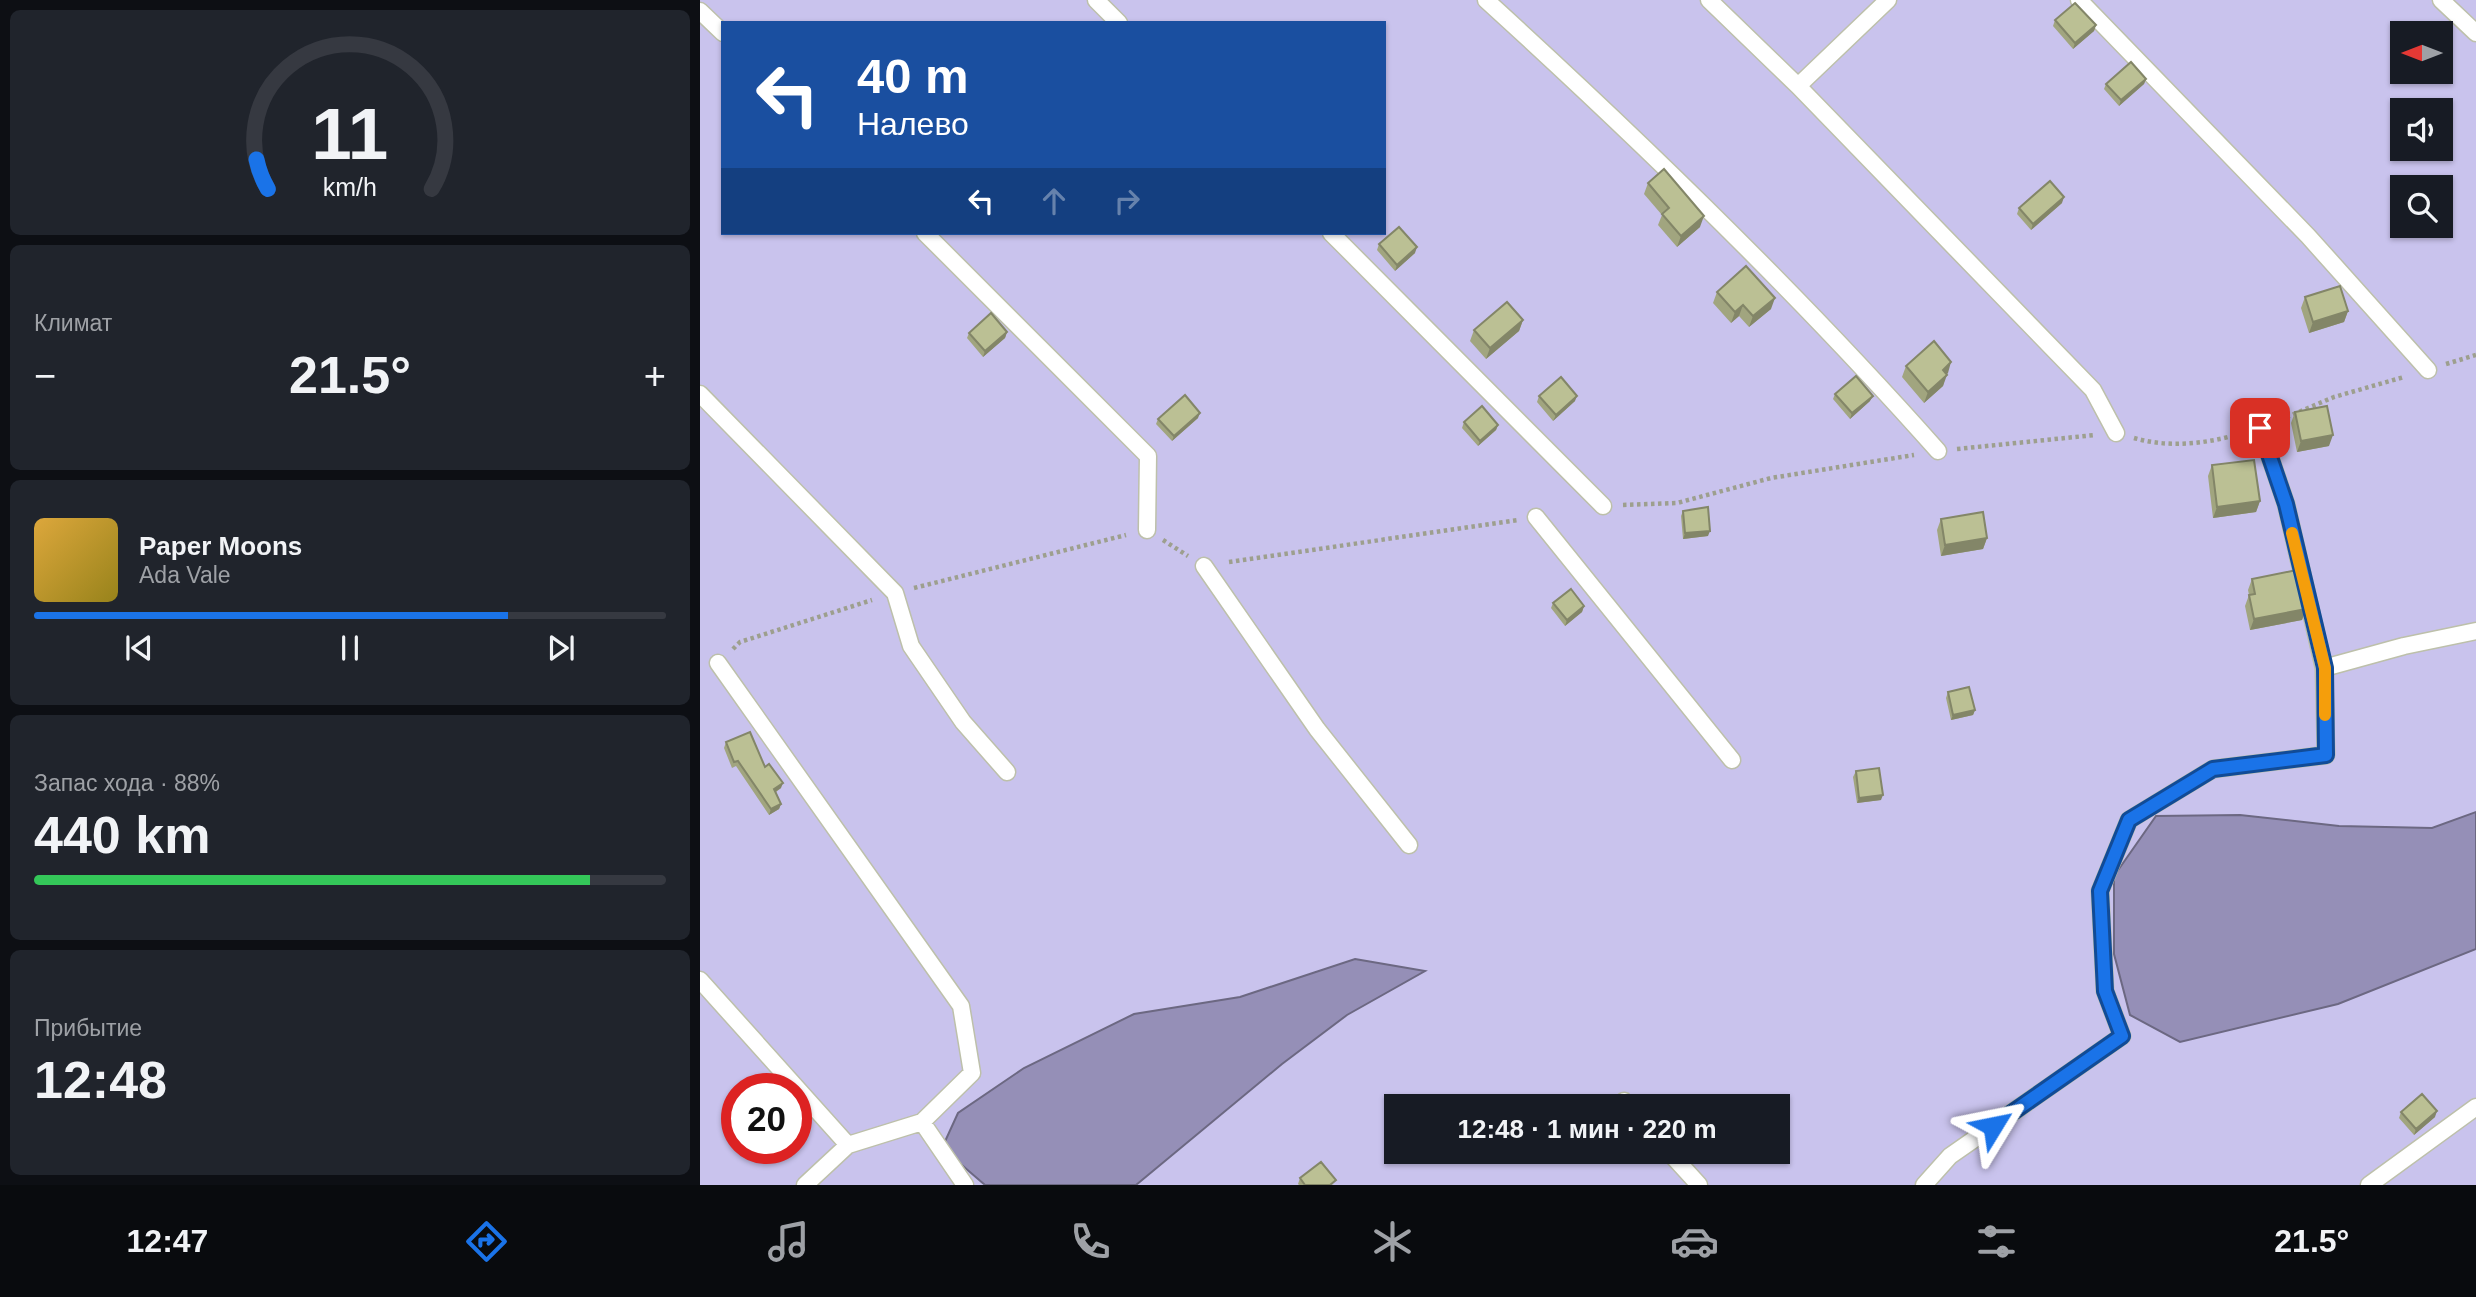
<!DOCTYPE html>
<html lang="ru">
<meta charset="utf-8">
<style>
:root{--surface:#171b24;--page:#20242c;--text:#f1f3f6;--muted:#9ea1a6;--line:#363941;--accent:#1a73e8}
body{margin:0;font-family:Helvetica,sans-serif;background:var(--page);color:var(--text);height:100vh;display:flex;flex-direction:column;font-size:26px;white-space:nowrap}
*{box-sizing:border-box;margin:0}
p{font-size:23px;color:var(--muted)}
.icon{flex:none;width:38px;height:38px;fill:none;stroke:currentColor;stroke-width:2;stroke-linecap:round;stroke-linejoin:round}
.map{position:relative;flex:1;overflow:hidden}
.panel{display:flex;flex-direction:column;gap:10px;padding:10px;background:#0d0f14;width:700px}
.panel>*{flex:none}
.banner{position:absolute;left:21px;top:21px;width:665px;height:214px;border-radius:0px;box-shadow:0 2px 5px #0004;background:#1a4fa0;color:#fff;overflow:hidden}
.needle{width:46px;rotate:270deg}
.fabs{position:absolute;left:1690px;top:21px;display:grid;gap:14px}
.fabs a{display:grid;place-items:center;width:63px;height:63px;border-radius:0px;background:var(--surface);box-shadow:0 2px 5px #0004;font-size:35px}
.speed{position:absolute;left:21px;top:1073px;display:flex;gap:14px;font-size:35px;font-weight:700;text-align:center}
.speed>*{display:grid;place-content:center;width:91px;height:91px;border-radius:50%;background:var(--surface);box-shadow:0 2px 5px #0004;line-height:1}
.speed .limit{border:10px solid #d22;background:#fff;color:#111}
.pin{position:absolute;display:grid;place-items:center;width:60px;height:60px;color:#fff;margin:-30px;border-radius:14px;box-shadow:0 4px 10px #0006}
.me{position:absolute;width:77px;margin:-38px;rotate:55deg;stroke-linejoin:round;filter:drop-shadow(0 0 5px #0008)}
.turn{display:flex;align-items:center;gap:24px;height:147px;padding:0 21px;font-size:32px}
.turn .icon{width:91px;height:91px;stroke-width:2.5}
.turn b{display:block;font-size:49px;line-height:60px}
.lanes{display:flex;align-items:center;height:66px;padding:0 21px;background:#0003;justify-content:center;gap:35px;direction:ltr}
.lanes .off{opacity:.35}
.big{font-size:52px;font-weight:600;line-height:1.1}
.panel .card{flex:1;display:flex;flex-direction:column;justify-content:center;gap:10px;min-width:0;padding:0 24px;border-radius:10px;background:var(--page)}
.panel .dial{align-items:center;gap:0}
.dial svg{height:182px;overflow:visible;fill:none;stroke:var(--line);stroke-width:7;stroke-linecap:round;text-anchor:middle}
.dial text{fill:var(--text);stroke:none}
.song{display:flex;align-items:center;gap:21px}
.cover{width:84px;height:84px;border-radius:10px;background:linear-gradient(135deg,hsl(40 70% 55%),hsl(50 70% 35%))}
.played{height:7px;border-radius:4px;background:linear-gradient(90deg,var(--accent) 75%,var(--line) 75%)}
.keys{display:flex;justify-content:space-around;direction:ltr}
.heat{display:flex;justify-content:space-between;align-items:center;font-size:38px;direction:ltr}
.charge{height:10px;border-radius:5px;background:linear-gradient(90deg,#34c759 88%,var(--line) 0)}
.trip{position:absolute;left:684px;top:1094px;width:406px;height:70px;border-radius:0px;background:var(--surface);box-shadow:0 2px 5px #0004;font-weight:600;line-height:70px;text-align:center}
.menu{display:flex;height:112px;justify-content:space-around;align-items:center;background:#090b0e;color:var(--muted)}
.menu .icon{width:49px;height:49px}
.menu .on{color:var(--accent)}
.menu b{font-size:32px;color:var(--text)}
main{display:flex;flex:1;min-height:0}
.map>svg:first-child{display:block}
</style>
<main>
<section class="panel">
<div class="card dial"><svg viewBox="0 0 100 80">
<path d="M14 69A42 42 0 1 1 86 69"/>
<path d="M14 69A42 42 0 0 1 9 56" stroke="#1a73e8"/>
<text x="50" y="56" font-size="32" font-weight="700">11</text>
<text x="50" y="72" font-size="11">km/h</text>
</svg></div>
<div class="card"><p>Климат</p>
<div class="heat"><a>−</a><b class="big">21.5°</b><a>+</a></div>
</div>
<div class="card">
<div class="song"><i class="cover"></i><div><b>Paper Moons</b><p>Ada Vale</p></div></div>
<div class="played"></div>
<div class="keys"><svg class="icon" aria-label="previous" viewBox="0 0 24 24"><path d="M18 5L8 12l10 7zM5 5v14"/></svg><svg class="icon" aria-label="pause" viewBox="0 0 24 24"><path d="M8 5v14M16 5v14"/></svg><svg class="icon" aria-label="next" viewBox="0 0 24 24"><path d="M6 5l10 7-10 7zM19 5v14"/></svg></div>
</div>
<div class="card"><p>Запас хода · 88%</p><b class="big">440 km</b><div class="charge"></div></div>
<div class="card"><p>Прибытие</p><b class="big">12:48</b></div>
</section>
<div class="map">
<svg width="1776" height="1185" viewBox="0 0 1776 1185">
<rect width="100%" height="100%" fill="#ebeed8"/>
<!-- green -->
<path fill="#c9c3ed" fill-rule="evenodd" d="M0 0H1776V1185H0ZM23 23H684V233H23ZM1703 33H1741V72H1703ZM1703 110H1741V149H1703ZM1703 187H1741V226H1703ZM37 1088H96V1148H37ZM696 1106H1078V1152H696Z"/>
<!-- water -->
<path fill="#958fb7" stroke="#6c6882" stroke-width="2" d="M1776 812V949L1638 1004 1480 1042 1430 1015 1414 954V876L1456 816 1540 815 1639 826 1732 828Z
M655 959 725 971 647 1015 582 1064 436 1185H285L242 1148 258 1113 324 1068 434 1014 540 997Z"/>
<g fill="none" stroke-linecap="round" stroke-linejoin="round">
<!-- service casing -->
<g stroke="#bdc0aa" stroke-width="19">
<path id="service" d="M396 0 419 23
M786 0C942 142 1098 293 1238 451
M1009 0 1098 86 1393 390 1416 433
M1379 0 1608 236 1728 370
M1741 0 1776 33
M0 11 23 33
M1098 86 1188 0
M225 233 448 456 447 530
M631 233 903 506
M0 394 195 593 211 646 263 722 307 772
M836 517 1032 760
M504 566 617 729 709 845
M18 663 261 1006 272 1073 222 1122 148 1145 105 1185
M1624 668 1704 646 1776 631
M0 980 148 1145
M924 1101 928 1106
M222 1122 265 1185
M969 1152 999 1185
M1224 1185 1250 1156 1422 1036 1405 991 1400 891 1429 820 1513 769 1626 755 1624 668 1586 504 1560 428
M1669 1185 1776 1107"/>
</g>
<!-- path -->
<path stroke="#9d9f8e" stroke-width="4.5" stroke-dasharray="3.5 3.5" stroke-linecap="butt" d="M1746 364 1776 355
M1580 420 1634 397 1704 377
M1434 438C1468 448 1506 444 1539 434
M1257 449 1395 435
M923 505 977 503 1071 478 1214 455
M463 540 488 556
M529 562 818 520
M214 588 426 535
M33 649 40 642 172 600"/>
<!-- service -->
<use href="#service" stroke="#fff" stroke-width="16"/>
</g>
<!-- wall -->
<path fill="#a1a57f" d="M1355 20 1396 25 1394 31 1373 49 1353 26Z
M1446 79 1444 84 1419 106 1404 89 1406 84Z
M948 183 1000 227 977 247 958 225 962 215 944 194Z
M1362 203 1331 230 1317 214 1319 208Z
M679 244 715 253 695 271 677 250Z
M1017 292 1071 309 1049 327 1039 316 1031 323 1013 303Z
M1605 297 1648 311 1644 322 1609 333 1601 308Z
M823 320 819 331 786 359 770 341 774 330Z
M307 332 305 338 283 357 267 338 269 333Z
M1206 366 1248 373 1246 374 1243 386 1224 403 1202 377Z
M1135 394 1170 401 1150 419 1133 399Z
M839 396 875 401 853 421 837 402Z
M1595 412 1629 446 1597 452 1591 423Z
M498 418 472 441 456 424 458 419Z
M764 422 798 425 796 430 778 446 762 428Z
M1512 465 1560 501 1556 512 1513 518 1508 476Z
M983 511 1008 536 983 539 981 516Z
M1241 519 1287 538 1283 549 1241 556 1237 530Z
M1552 579 1606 609 1602 620 1550 630 1545 606 1549 595 1548 590Z
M853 603 884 606 882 612 865 626 851 608Z
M1248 692 1275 710 1273 715 1251 720 1246 698Z
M26 742 65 767 81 788 76 792 81 804 79 809 69 815 36 766 32 768 24 748Z
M1156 771 1181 800 1157 803 1153 777Z
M1701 1112 1735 1117 1714 1135 1699 1118Z
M600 1178 634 1185H599L598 1184Z"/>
<!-- shaded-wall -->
<path fill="#838668" d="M1396 25 1394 31 1373 49 1375 43Z
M1446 79 1444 84 1419 106 1421 100Z
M1364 197 1362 203 1331 230 1333 224Z
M1004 216 1000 227 977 247 981 236Z
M717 247 715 253 695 271 697 265Z
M1075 298 1071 309 1049 327 1053 316Z
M1043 305 1039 316 1031 323 1035 312Z
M1648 311 1644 322 1609 333 1613 322Z
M823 320 819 331 786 359 790 348Z
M307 332 305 338 283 357 285 351Z
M1251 362 1248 373 1239 381 1243 370Z
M1247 375 1243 386 1224 403 1228 392Z
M877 396 875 401 853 421 856 415Z
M1173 396 1170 401 1150 419 1152 413Z
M500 413 498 418 472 441 474 436Z
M798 425 796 430 778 446 780 441Z
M1633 435 1629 446 1597 452 1601 441Z
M1560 501 1556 512 1513 518 1517 507Z
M1010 531 1008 536 983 539 985 533Z
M1287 538 1283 549 1241 556 1245 545Z
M884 606 882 612 865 626 867 620Z
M1606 609 1602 620 1550 630 1554 619Z
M1275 710 1273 715 1251 720 1253 715Z
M83 783 81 788 72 794 74 789Z
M1183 795 1181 800 1157 803 1159 798Z
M81 804 79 809 69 815 71 809Z
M1737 1111 1735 1117 1714 1135 1716 1129Z"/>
<!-- building -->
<path fill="#bbc094" stroke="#838668" stroke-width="2" d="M1375 3 1396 25 1375 43 1355 20Z
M1431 62 1446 79 1421 100 1406 84Z
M964 169 1004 216 981 236 962 214 969 208 948 183Z
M1350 181 1364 197 1333 224 1319 208Z
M699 227 717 247 697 265 679 244Z
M1046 266 1075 298 1053 316 1043 305 1035 312 1017 292Z
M1640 286 1648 311 1613 322 1605 297Z
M807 302 823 320 790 348 774 330Z
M291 313 307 332 285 351 269 333Z
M1234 341 1251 362 1243 370 1247 375 1228 392 1206 366Z
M1156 376 1173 396 1152 413 1135 394Z
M861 377 877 396 856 415 839 396Z
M485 395 500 413 474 436 458 419Z
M782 406 798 425 780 441 764 422Z
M1627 406 1633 435 1601 441 1595 412Z
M1554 460 1560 501 1517 507 1512 465Z
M1008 507 1010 531 985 533 983 511Z
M1283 512 1287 538 1245 545 1241 519Z
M1597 570 1606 609 1554 619 1549 595 1555 594 1552 579Z
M871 589 884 606 867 620 853 603Z
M1269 687 1275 710 1253 715 1248 692Z
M50 732 65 767 69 764 83 783 74 789 81 804 71 809 38 761 34 762 26 742Z
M1179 768 1183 795 1159 798 1156 771Z
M1722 1094 1737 1111 1716 1129 1701 1112Z
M621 1162 636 1180 630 1185H605L600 1178Z"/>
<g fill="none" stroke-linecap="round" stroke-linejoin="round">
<!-- route casing -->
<g stroke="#114b97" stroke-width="18">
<path id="route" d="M1293 1126 1422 1036 1405 991 1400 891 1429 820 1513 769 1626 755 1625 668 1586 504 1560 428"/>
</g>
<!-- route -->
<use href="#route" stroke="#1a73e8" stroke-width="12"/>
<!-- slow -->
<path stroke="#f59e0b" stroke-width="12" d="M1592 533 1625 668V715"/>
</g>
</svg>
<div class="fabs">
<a><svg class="needle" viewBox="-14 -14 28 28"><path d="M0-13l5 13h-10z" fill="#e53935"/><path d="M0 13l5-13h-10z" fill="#9ea1a6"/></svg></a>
<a><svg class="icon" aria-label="sound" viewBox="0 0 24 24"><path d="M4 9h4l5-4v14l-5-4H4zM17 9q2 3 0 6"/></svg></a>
<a><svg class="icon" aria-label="search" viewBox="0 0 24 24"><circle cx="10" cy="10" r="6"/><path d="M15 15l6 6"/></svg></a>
</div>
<div class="speed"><div class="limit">20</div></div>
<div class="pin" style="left:1560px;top:428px;background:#d93025"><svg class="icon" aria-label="arrive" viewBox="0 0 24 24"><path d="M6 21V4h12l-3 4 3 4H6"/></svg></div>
<svg class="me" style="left:1293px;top:1126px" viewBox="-20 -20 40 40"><path d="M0-17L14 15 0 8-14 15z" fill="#1a73e8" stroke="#fff" stroke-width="4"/></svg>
<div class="trip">12:48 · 1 мин · 220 m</div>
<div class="banner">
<div class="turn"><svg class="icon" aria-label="left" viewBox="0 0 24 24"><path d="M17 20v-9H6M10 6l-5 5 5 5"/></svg><div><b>40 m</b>Налево</div></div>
<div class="lanes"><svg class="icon" aria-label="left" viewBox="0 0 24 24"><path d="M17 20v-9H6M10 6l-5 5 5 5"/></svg><svg class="icon off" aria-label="ahead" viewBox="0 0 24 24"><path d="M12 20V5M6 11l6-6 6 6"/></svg><svg class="icon off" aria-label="right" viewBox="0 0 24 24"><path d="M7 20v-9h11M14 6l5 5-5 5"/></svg></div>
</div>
</div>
</main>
<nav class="menu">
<b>12:47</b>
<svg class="icon on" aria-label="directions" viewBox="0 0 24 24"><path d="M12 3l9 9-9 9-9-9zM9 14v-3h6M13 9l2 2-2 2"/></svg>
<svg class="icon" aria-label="music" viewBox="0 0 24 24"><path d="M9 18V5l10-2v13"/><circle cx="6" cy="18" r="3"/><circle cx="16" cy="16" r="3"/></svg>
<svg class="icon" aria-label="phone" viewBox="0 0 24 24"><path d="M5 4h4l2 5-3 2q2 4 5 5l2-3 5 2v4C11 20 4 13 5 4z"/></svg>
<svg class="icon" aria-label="climate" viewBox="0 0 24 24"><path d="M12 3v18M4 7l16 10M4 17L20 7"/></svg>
<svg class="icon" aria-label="car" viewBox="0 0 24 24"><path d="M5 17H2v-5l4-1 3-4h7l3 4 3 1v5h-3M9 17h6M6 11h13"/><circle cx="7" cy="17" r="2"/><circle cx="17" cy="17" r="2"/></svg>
<svg class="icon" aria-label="filters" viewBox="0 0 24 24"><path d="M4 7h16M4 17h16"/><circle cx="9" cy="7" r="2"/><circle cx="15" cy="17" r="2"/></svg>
<b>21.5°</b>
</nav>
